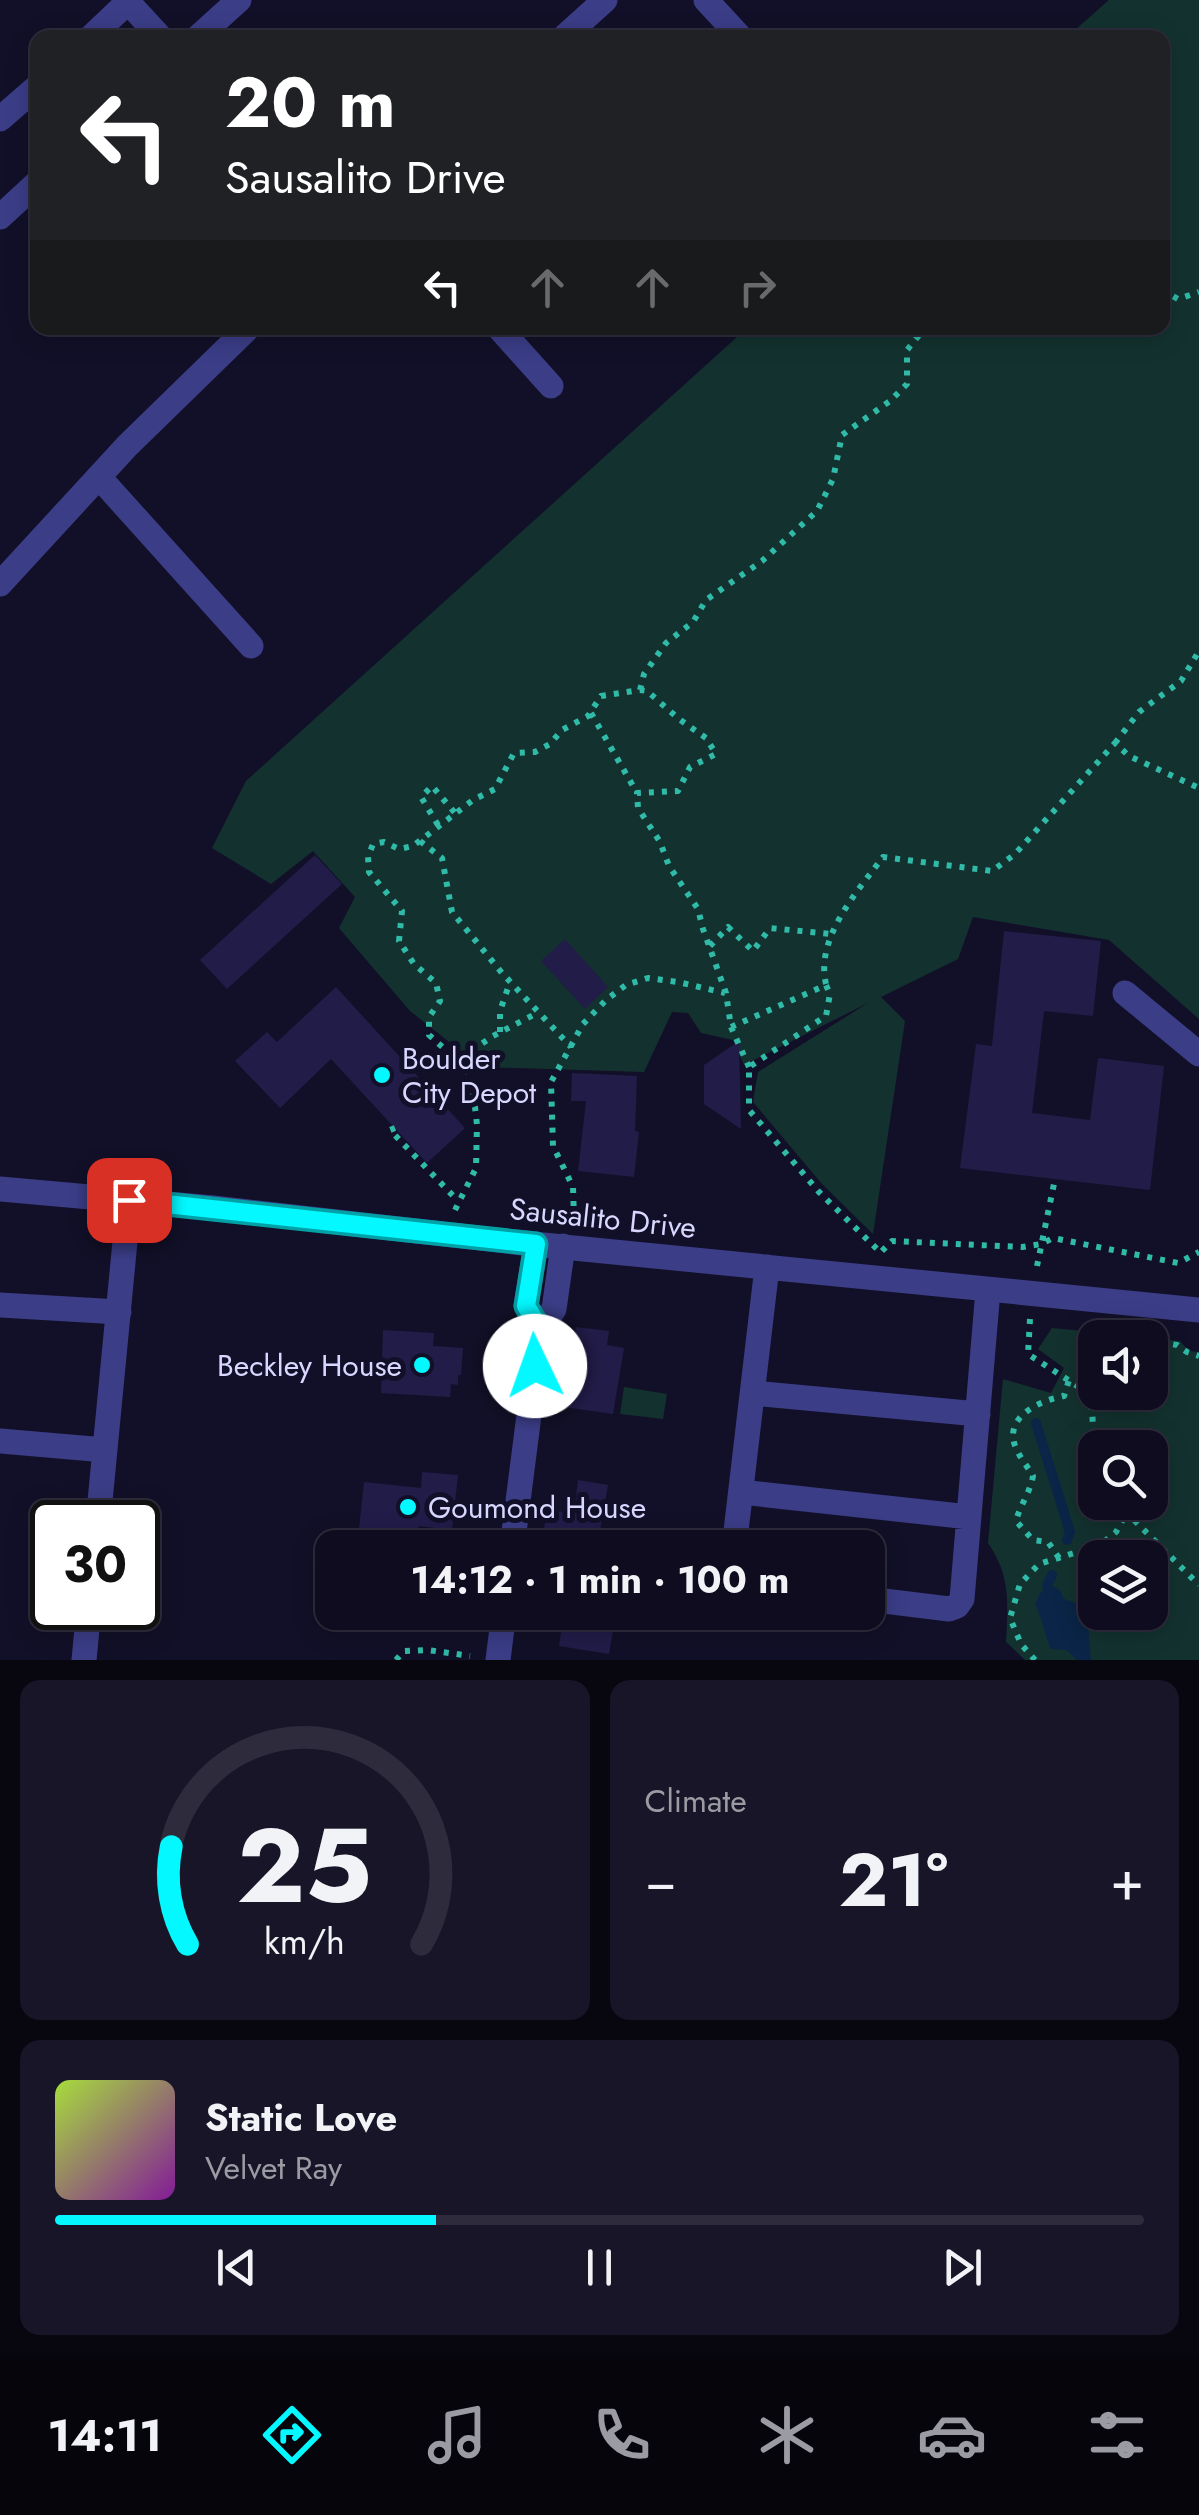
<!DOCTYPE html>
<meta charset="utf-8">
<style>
:root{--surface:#0e0c1e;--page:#171527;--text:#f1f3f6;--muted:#9b9ba4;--line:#2e2c3c;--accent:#03f8ff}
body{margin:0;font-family:Jost,sans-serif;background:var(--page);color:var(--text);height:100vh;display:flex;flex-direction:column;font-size:38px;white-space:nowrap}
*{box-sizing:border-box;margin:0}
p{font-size:32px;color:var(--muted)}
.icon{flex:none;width:55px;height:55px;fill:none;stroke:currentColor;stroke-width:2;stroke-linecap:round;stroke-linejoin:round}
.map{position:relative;height:1660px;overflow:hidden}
.drawer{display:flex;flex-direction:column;gap:20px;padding:20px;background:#080710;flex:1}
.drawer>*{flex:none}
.guide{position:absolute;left:30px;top:30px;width:1140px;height:305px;border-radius:20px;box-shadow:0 5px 25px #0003,0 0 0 2px var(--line);background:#202124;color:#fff;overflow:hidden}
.controls{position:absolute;left:1078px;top:1320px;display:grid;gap:20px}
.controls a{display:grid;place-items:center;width:90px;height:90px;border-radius:20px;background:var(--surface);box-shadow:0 5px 25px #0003,0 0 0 2px var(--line);font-size:50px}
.speed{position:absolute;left:30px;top:1500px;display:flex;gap:20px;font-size:50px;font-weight:700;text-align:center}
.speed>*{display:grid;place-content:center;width:130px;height:130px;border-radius:50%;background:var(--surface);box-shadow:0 5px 25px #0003,0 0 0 2px var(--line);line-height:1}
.speed .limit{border:5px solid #111;border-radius:15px;background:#fff;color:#111}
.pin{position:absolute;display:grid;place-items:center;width:85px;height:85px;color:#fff;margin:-42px;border-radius:20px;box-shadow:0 5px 15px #0006}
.me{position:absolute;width:110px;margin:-55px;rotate:357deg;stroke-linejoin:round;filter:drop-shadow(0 0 8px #0008)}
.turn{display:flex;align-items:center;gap:35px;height:210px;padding:0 30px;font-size:45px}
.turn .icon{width:130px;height:130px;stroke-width:2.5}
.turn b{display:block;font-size:70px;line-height:85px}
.lanes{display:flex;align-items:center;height:95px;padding:0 30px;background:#0003;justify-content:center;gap:50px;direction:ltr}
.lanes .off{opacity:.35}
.big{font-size:75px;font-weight:700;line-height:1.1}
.drawer .tile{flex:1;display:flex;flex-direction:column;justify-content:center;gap:15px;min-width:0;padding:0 35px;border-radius:20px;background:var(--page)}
.drawer .dial{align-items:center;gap:0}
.dial svg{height:260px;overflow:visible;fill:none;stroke:var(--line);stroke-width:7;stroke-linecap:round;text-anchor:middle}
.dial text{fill:var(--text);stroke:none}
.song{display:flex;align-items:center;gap:30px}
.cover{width:120px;height:120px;border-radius:15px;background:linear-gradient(135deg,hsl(80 70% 55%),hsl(290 70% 35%))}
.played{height:10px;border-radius:5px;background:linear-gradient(90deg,var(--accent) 35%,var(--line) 35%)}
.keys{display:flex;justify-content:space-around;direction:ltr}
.heat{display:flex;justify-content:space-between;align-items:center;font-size:55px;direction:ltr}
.drawer .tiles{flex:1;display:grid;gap:20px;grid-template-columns:1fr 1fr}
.tile:last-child{grid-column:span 2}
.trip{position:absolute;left:315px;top:1530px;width:570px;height:100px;border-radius:20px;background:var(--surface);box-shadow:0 5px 25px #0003,0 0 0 2px var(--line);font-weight:700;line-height:100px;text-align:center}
.dock{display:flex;height:160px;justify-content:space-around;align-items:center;background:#06050c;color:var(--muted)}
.dock .icon{width:70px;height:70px}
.dock .on{color:var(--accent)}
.dock b{font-size:45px;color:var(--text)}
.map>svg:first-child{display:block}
</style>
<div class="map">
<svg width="1199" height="1660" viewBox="0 0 1199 1660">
<rect width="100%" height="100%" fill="#121028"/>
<!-- green -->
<path fill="#13322f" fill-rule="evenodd" d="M1109 0H1199V1019L1109 940 973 917 958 959 881 997 905 1021 873 1234 822 1184 753 1102 758 1072 868 1003 744 1065 733 1040 701 1033 688 1013 672 1012 644 1072 481 1067 410 1011 339 928 355 897 313 851 271 884 212 848 246 781 747 328H1162V38L1067 37Z
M1052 1328 1147 1337 1095 1338V1392H1150V1338L1180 1341 1189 1351 1199 1352V1660H1025L1006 1642C1008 1604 1011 1576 988 1543L1003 1379 1051 1393 1064 1368 1038 1349ZM1095 1448H1150V1502H1095ZM1095 1558H1150V1612H1095Z
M624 1387 667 1394 663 1419 620 1414Z"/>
<!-- water -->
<path fill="#0a2547" d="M1047 1585 1059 1589 1064 1599 1081 1605 1088 1626 1091 1660H1077L1066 1650 1051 1649C1044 1634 1043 1619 1035 1605L1039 1595Z"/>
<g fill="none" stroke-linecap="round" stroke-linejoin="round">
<!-- stream -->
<path stroke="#0a2547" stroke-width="10" d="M1036 1423 1070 1532 1067 1540
M1052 1575 1047 1585 1052 1594"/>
</g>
<!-- building -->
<path fill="#221c49" d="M315 855 342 884 227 989 200 960Z
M1004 931 1101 941 1093 1016 1044 1011 1032 1113 1090 1120 1098 1058 1164 1066 1150 1190 960 1168 976 1044 992 1046Z
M565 939 608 987 585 1009 541 961Z
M336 987 465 1128 427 1163 331 1059 280 1108 235 1061 267 1032 277 1042Z
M739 1041 741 1129 704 1104V1065Z
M572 1073 637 1076 635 1131 639 1132 634 1177 578 1171 586 1101H571Z
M576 1327 609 1331 607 1345 624 1348 613 1414 564 1407Z
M383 1330 434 1333 433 1346 463 1348 461 1375H458V1385L451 1384 450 1397 381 1393Z
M422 1472 458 1475 452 1530 419 1526 418 1535 359 1529 364 1482 421 1488Z
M578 1480 608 1485 597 1548H541L547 1509 574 1514Z
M564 1612H616L609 1654 559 1646Z"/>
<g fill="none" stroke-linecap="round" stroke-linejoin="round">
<!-- path -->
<path stroke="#30baa8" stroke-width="6" stroke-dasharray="5 8" stroke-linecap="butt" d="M1162 290 1178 299 1199 292
M640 690 644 674 666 643 693 622 706 600 762 561 817 511 833 479 842 435 890 401 907 384V350L925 328
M591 713 637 793
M1115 743 1139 712 1181 681 1199 651
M438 825 421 797 432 786 455 813
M420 841 442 858 452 912 502 973 571 1047
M710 946 728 927 753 951 770 928 832 934
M826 984C815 938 857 892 883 857L992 871 1015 854 1115 743 1129 756 1199 788
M731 1027 749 1067
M500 1032V1011L510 982
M461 1058 493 1036 539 1012
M395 1128 390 1130 458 1201
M455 1210 476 1168 477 1125 472 1080 461 1058 448 1052 429 1035V1017L440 1001 436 983 414 964 399 941 402 911 369 872 368 857 373 844 384 842 399 849 413 846 473 800 495 789 514 753 535 752 550 744 562 730 588 716 601 696 640 690 647 691 679 719 706 738 716 754 690 767 678 791 637 793 638 808 660 842 669 866 698 909 703 929 726 993 731 1027 826 985 830 994 826 1016 749 1067V1110L819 1192 877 1249
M574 1219 573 1187 553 1146 551 1082 583 1024 606 1000 626 985 648 978 678 982 725 993
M882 1251 892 1241 1022 1247 1041 1244 1053 1238 1178 1263 1199 1252
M1037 1266 1055 1179
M1030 1319 1028 1354 1085 1391 1092 1411 1095 1455
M1150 1349 1158 1342 1177 1345 1187 1352 1199 1356
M1085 1391 1095 1384
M1116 1502 1199 1585
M1059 1558 1048 1542 1033 1540 1016 1521C1020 1505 1030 1493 1033 1476 1028 1467 1020 1458 1016 1448 1002 1417 1041 1400 1064 1396L1069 1380
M396 1660 404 1651 428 1650 470 1656
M1035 1660 1021 1644 1010 1618 1020 1584 1039 1564 1100 1545 1116 1532 1126 1514"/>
<!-- minor -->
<path stroke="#3b3d87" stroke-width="25" d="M126 0 161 38
M706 0 741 38
M90 38 130 0
M197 38 239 0
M563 38 605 0
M0 119 38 86
M0 217 38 182
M499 328 551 386
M99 477 251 646
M0 584 127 446 248 328
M1125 993 1199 1054
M0 1189 213 1208 523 1243 1199 1310
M0 1305 119 1312
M540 1329 554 1309 563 1246
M753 1393 978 1414
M0 1441 105 1450
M741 1492 969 1517
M98 1522 129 1200
M512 1548 540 1329 526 1306 536 1244
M734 1548 767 1267
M868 1599 949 1609 957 1606 962 1599 988 1290
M84 1660 89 1608
M498 1660 504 1612"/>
</g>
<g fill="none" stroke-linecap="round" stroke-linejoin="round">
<!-- route casing -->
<g stroke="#02a1a6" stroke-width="25">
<path id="route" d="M129 1200 536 1244 526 1306 540 1329 535 1366"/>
</g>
<!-- route -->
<use href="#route" stroke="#03f8ff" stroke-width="18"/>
</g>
<!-- markers -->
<g fill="#03f8ff" stroke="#121028" stroke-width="4">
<circle cx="382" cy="1075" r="10"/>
<circle cx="422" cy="1365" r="10"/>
<circle cx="408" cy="1507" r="10"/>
</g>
<g text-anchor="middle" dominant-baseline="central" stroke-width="10" stroke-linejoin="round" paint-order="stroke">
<!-- poi labels -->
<g font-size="30" fill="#d9d7ff" stroke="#121028" text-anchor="start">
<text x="402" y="1058">Boulder<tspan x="402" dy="34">City Depot</tspan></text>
<text x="402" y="1365" text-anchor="end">Beckley House</text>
<text x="428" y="1507">Goumond House</text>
</g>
<!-- street labels -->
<g font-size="30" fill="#d9d7ff" stroke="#121028">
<text transform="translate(603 1218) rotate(6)">Sausalito Drive</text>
</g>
</g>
</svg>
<div class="controls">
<a><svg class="icon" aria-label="sound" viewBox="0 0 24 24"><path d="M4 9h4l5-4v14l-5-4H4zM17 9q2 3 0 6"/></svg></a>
<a><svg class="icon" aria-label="search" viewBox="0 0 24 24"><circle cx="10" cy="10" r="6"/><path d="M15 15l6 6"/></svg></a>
<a><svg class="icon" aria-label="layers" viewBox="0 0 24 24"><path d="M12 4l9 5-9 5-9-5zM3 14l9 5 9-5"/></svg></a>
</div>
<div class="speed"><div class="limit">30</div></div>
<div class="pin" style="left:129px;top:1200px;background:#d93025"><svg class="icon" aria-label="arrive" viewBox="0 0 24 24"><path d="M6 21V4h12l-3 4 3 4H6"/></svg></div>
<svg class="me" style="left:535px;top:1366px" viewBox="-20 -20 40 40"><circle r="19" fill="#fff"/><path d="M0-13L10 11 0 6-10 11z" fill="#03f8ff"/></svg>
<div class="trip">14:12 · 1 min · 100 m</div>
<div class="guide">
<div class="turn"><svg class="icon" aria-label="left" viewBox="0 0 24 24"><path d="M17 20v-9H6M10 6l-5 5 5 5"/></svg><div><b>20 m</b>Sausalito Drive</div></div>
<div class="lanes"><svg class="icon" aria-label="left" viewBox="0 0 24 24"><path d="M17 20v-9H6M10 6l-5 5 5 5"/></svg><svg class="icon off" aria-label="ahead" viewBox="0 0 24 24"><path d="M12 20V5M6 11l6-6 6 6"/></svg><svg class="icon off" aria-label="ahead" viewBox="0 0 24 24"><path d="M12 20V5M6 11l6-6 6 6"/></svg><svg class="icon off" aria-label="right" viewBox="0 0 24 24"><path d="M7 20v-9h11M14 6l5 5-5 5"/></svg></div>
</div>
</div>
<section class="drawer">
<div class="tiles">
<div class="tile dial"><svg viewBox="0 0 100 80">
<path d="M14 69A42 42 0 1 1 86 69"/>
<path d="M14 69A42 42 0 0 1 9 39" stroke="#03f8ff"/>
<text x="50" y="56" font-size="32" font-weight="700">25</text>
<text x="50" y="72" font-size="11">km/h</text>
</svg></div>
<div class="tile"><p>Climate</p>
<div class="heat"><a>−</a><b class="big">21°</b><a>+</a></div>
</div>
<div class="tile">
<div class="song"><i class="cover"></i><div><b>Static Love</b><p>Velvet Ray</p></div></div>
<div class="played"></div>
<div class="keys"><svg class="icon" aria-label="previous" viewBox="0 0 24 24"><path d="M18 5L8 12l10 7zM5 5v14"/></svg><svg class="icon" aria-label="pause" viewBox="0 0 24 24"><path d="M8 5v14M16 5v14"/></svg><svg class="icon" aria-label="next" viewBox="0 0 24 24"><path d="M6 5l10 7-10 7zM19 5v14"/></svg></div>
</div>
</div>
</section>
<nav class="dock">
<b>14:11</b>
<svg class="icon on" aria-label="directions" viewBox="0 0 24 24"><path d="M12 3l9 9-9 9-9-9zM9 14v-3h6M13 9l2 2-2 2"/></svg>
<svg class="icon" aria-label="music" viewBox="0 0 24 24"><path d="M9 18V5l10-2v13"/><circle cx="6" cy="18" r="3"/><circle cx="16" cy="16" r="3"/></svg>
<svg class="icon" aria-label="phone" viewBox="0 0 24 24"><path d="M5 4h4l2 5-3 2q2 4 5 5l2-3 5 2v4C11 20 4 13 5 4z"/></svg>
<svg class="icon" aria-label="climate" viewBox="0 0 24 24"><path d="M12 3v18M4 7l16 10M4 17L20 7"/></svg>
<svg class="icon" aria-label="car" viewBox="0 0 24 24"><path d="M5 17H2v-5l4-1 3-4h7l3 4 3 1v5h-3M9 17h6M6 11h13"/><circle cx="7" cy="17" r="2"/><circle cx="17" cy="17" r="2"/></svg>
<svg class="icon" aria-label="filters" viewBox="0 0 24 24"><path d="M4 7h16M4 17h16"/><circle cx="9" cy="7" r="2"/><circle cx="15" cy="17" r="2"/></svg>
</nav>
